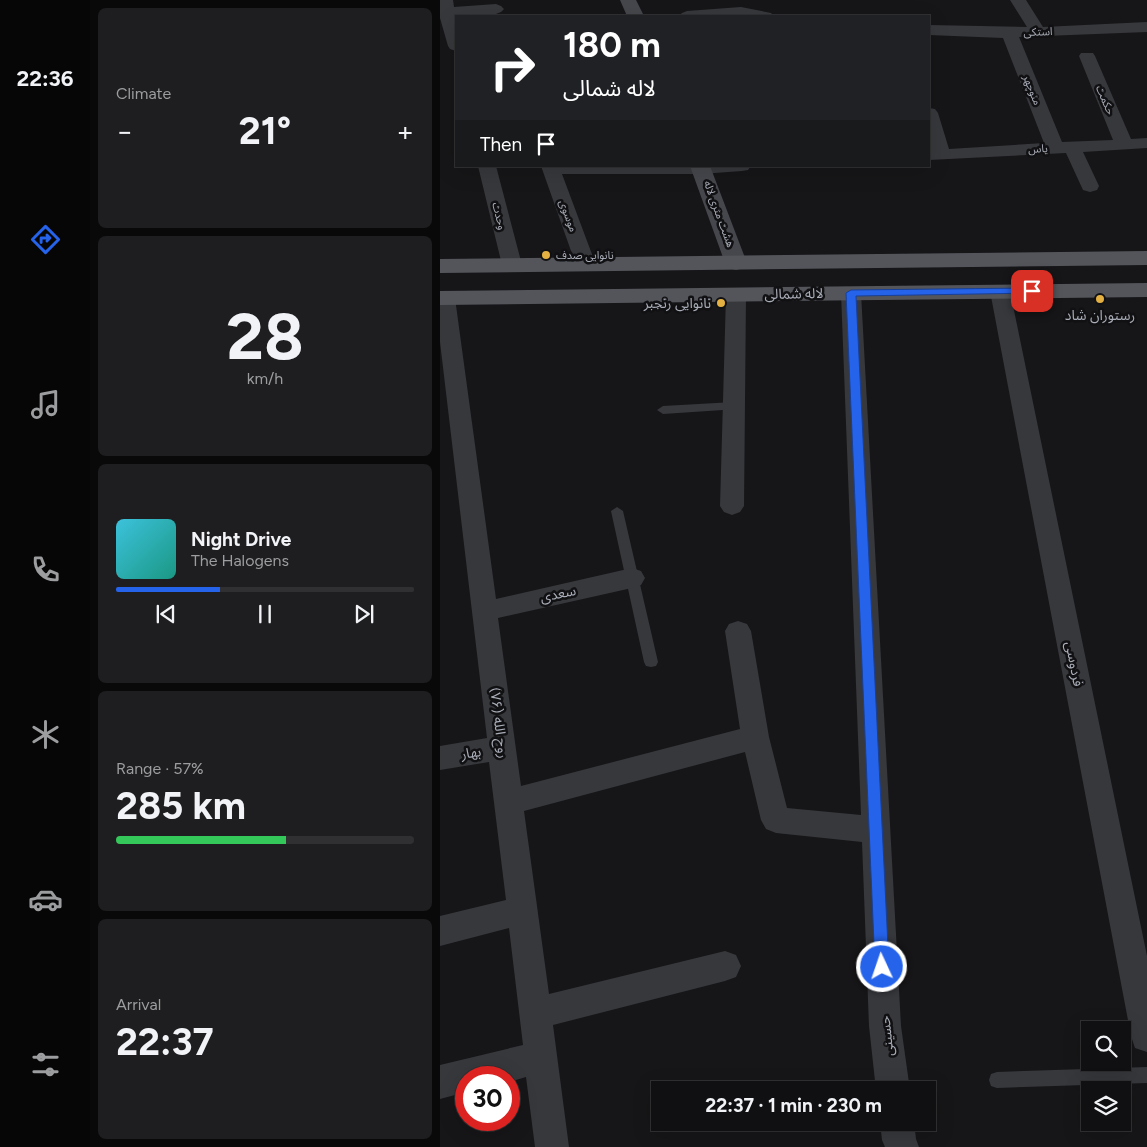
<!DOCTYPE html>
<meta charset="utf-8">
<style>
:root{--surface:#101012;--page:#1e1e20;--text:#f1f3f6;--muted:#9c9d9f;--line:#303032;--accent:#2563eb}
body{margin:0;font-family:Figtree,"Noto Sans Arabic",sans-serif;background:var(--page);color:var(--text);height:100vh;display:flex;flex-direction:column;font-size:19px;white-space:nowrap}
*{box-sizing:border-box;margin:0}
p{font-size:16px;color:var(--muted)}
.icon{flex:none;width:28px;height:28px;fill:none;stroke:currentColor;stroke-width:2;stroke-linecap:round;stroke-linejoin:round}
.map{position:relative;flex:1;overflow:hidden}
.details{display:flex;flex-direction:column;gap:8px;padding:8px;background:#09090a;width:350px}
.details>*{flex:none}
.hud{position:absolute;left:15px;top:15px;width:475px;height:152px;border-radius:0px;box-shadow:0 5px 20px #0002,0 0 0 1px var(--line);background:#202124;color:#fff;overflow:hidden}
.controls{position:absolute;left:641px;top:1021px;display:grid;gap:10px}
.controls a{display:grid;place-items:center;width:50px;height:50px;border-radius:0px;background:var(--surface);box-shadow:0 5px 20px #0002,0 0 0 1px var(--line);font-size:25px}
.speed{position:absolute;left:15px;top:1066px;display:flex;gap:10px;font-size:25px;font-weight:700;text-align:center}
.speed>*{display:grid;place-content:center;width:65px;height:65px;border-radius:50%;background:var(--surface);box-shadow:0 5px 20px #0002,0 0 0 1px var(--line);line-height:1}
.speed .limit{border:8px solid #d22;background:#fff;color:#111}
.pin{position:absolute;display:grid;place-items:center;width:42px;height:42px;color:#fff;margin:-21px;border-radius:10px;box-shadow:0 2px 8px #0006}
.me{position:absolute;width:55px;margin:-28px;rotate:357deg;stroke-linejoin:round;filter:drop-shadow(0 0 4px #0008)}
.turn{display:flex;align-items:center;gap:18px;height:105px;padding:0 25px;font-size:22px}
.turn .icon{width:65px;height:65px;stroke-width:2.5}
.turn b{display:block;font-size:35px;line-height:42px}
.then{display:flex;align-items:center;height:48px;padding:0 25px;background:#0003;gap:10px;font-size:19px}
.big{font-size:38px;font-weight:700;line-height:1.1}
.details .card{flex:1;display:flex;flex-direction:column;justify-content:center;gap:8px;min-width:0;padding:0 18px;border-radius:8px;background:var(--page)}
.details .dial{align-items:center;gap:0}
.dial b{font-size:65px;line-height:1}
.song{display:flex;align-items:center;gap:15px}
.cover{width:60px;height:60px;border-radius:8px;background:linear-gradient(135deg,hsl(190 70% 55%),hsl(170 70% 35%))}
.played{height:5px;border-radius:2px;background:linear-gradient(90deg,var(--accent) 35%,var(--line) 35%)}
.keys{display:flex;justify-content:space-around;direction:ltr}
.heat{display:flex;justify-content:space-between;align-items:center;font-size:28px;direction:ltr}
.charge{height:8px;border-radius:4px;background:linear-gradient(90deg,#34c759 57%,var(--line) 0)}
.trip{position:absolute;left:211px;top:1081px;width:285px;height:50px;border-radius:0px;background:var(--surface);box-shadow:0 5px 20px #0002,0 0 0 1px var(--line);font-weight:700;line-height:50px;text-align:center}
main{display:flex;flex:1;min-height:0}
.tabs{display:flex;flex-direction:column;width:90px;justify-content:space-around;align-items:center;background:#060607;color:var(--muted)}
.tabs .icon{width:35px;height:35px}
.tabs .selected{color:var(--accent)}
.tabs b{font-size:22px;color:var(--text)}
.map>svg:first-child{display:block}
</style>
<main>
<nav class="tabs">
<b>22:36</b>
<svg class="icon selected" aria-label="directions" viewBox="0 0 24 24"><path d="M12 3l9 9-9 9-9-9zM9 14v-3h6M13 9l2 2-2 2"/></svg>
<svg class="icon" aria-label="music" viewBox="0 0 24 24"><path d="M9 18V5l10-2v13"/><circle cx="6" cy="18" r="3"/><circle cx="16" cy="16" r="3"/></svg>
<svg class="icon" aria-label="phone" viewBox="0 0 24 24"><path d="M5 4h4l2 5-3 2q2 4 5 5l2-3 5 2v4C11 20 4 13 5 4z"/></svg>
<svg class="icon" aria-label="climate" viewBox="0 0 24 24"><path d="M12 3v18M4 7l16 10M4 17L20 7"/></svg>
<svg class="icon" aria-label="car" viewBox="0 0 24 24"><path d="M5 17H2v-5l4-1 3-4h7l3 4 3 1v5h-3M9 17h6M6 11h13"/><circle cx="7" cy="17" r="2"/><circle cx="17" cy="17" r="2"/></svg>
<svg class="icon" aria-label="filters" viewBox="0 0 24 24"><path d="M4 7h16M4 17h16"/><circle cx="9" cy="7" r="2"/><circle cx="15" cy="17" r="2"/></svg>
</nav>
<section class="details">
<div class="card"><p>Climate</p>
<div class="heat"><a>−</a><b class="big">21°</b><a>+</a></div>
</div>
<div class="card dial"><b>28</b><p>km/h</p></div>
<div class="card">
<div class="song"><i class="cover"></i><div><b>Night Drive</b><p>The Halogens</p></div></div>
<div class="played"></div>
<div class="keys"><svg class="icon" aria-label="previous" viewBox="0 0 24 24"><path d="M18 5L8 12l10 7zM5 5v14"/></svg><svg class="icon" aria-label="pause" viewBox="0 0 24 24"><path d="M8 5v14M16 5v14"/></svg><svg class="icon" aria-label="next" viewBox="0 0 24 24"><path d="M6 5l10 7-10 7zM19 5v14"/></svg></div>
</div>
<div class="card"><p>Range · 57%</p><b class="big">285 km</b><div class="charge"></div></div>
<div class="card"><p>Arrival</p><b class="big">22:37</b></div>
</section>
<div class="map">
<svg width="707" height="1147" viewBox="0 0 707 1147">
<rect width="100%" height="100%" fill="#161618"/>
<g fill="none" stroke-linecap="round" stroke-linejoin="round">
<!-- lane -->
<path fill="#37383c" fill-rule="evenodd" d="M294 402 300 406 298 409 223 414 217 410 223 406Z
M177 507 183 511 218 662 216 666 211 667 206 666 204 662 171 511Z
M707 1067V1083L557 1088 551 1086 549 1080 551 1074 557 1072Z"/>
<!-- street -->
<path fill="#37383c" fill-rule="evenodd" d="M0 0H13L14 7 56 4 61 6 64 9 61 12 56 14 16 16V51L10 49 8 46 0 18Z
M570 0H586L603 27 707 22V32L579 37 622 142 673 140 639 56 641 53H653L655 56 691 139 707 138V148L643 152 659 186 657 190 650 192 643 190 626 153 489 160V150L491 149 489 141V108L495 109 498 113 509 149 604 143 563 38 489 35V25L587 27Z
M301 7 331 13 334 16H239L242 13 247 11Z
M38 166H56L82 265 79 269 72 271 65 269 62 265Z
M101 166H311L308 170 302 171 261 174H122L156 265 153 269 146 271 139 269 136 265Z
M560 285 567 287 570 291 707 956V1052L695 1048 691 1036 550 291 553 287Z
M411 287 418 289 421 293 461 1026 470 1090H436L429 1026 422 842 336 833 326 829 321 820 305 752 84 811 109 994 285 951 296 955 301 966 296 977 285 981 113 1025 129 1147H95L86 1077 69 1082V1078H26V1092L0 1099V1065L83 1045 69 928 0 946V916L66 900 49 762 0 770V746L47 738 0 342V293L5 292 12 294 15 298 56 599 192 568 201 571 205 578 201 585 192 588 58 618 81 786 300 729 285 631 289 624 298 621 307 624 311 631 329 737 347 808 421 815 401 293 404 289Z
M296 289 303 291 306 295 304 506 300 512 292 515 284 512 280 506 286 295 289 291Z
M440 1122H474L476 1139 479 1147H445L442 1140Z"/>
<!-- secondary -->
<path fill="#45474c" fill-rule="evenodd" d="M180 0H196L204 16H187Z
M250 166H270L307 263 304 268 296 270 288 268 285 263Z"/>
<!-- primary -->
<path fill="#53555b" fill-rule="evenodd" d="M707 251V265L0 273V259Z
M707 283V297L0 305V291Z"/>
</g>
<!-- route -->
<path fill="#2563eb" stroke="#184099" d="M592 288 595 289V293L416 296 449 967 447 972 442 974 437 972 435 967 406 293 411 290Z"/>
<!-- markers -->
<g fill="#e4b042" stroke="#111113" stroke-width="2">
<circle cx="106" cy="255" r="5"/>
<circle cx="660" cy="299" r="5"/>
<circle cx="281" cy="303" r="5"/>
</g>
<g text-anchor="middle" dominant-baseline="central" stroke-width="5" stroke-linejoin="round" paint-order="stroke">
<!-- far-street labels -->
<g font-size="11" fill="#a9adb7" stroke="#111113">
<text transform="translate(598 32) rotate(-2)">استکی</text>
<text transform="translate(592 90) rotate(68)">منوچهر</text>
<text transform="translate(665 100) rotate(67)">حکمت</text>
<text transform="translate(598 149) rotate(-3)">یاس</text>
<text transform="translate(279 214) rotate(70)">هشت متری لاله</text>
<text transform="translate(59 216) rotate(76)">وحدت</text>
<text transform="translate(128 216) rotate(70)">موسوی</text>
</g>
<!-- far-poi labels -->
<g font-size="11" fill="#a9adb7" stroke="#111113" text-anchor="start">
<text x="116" y="255">نانوایی صدف</text>
</g>
<!-- street labels -->
<g font-size="14" fill="#a9adb7" stroke="#111113">
<text transform="translate(354 294) rotate(-1)">لاله شمالی</text>
<text transform="translate(118 594) rotate(-12)">سعدی</text>
<text transform="translate(634 664) rotate(79)">فردوسی</text>
<text transform="translate(59 723) rotate(83)">روح الله (۷۶)</text>
<text transform="translate(31 753) rotate(-9)">بهار</text>
<text transform="translate(447 1036) rotate(-96)">حسینی</text>
</g>
<!-- poi labels -->
<g font-size="14" fill="#a9adb7" stroke="#111113" text-anchor="end">
<text x="271" y="303">نانوایی رنجبر</text>
<text x="660" y="315" text-anchor="middle">رستوران شاد</text>
</g>
</g>
</svg>
<div class="controls">
<a><svg class="icon" aria-label="search" viewBox="0 0 24 24"><circle cx="10" cy="10" r="6"/><path d="M15 15l6 6"/></svg></a>
<a><svg class="icon" aria-label="layers" viewBox="0 0 24 24"><path d="M12 4l9 5-9 5-9-5zM3 14l9 5 9-5"/></svg></a>
</div>
<div class="speed"><div class="limit">30</div></div>
<div class="pin" style="left:592px;top:291px;background:#d93025"><svg class="icon" aria-label="arrive" viewBox="0 0 24 24"><path d="M6 21V4h12l-3 4 3 4H6"/></svg></div>
<svg class="me" style="left:442px;top:967px" viewBox="-20 -20 40 40"><circle r="17" fill="#2563eb" stroke="#fff" stroke-width="3"/><path d="M0-11L8 9 0 5-8 9z" fill="#fff"/></svg>
<div class="trip">22:37 · 1 min · 230 m</div>
<div class="hud">
<div class="turn"><svg class="icon" aria-label="right" viewBox="0 0 24 24"><path d="M7 20v-9h11M14 6l5 5-5 5"/></svg><div><b>180 m</b>لاله شمالی</div></div>
<div class="then">Then<svg class="icon" aria-label="arrive" viewBox="0 0 24 24"><path d="M6 21V4h12l-3 4 3 4H6"/></svg></div>
</div>
</div>
</main>
